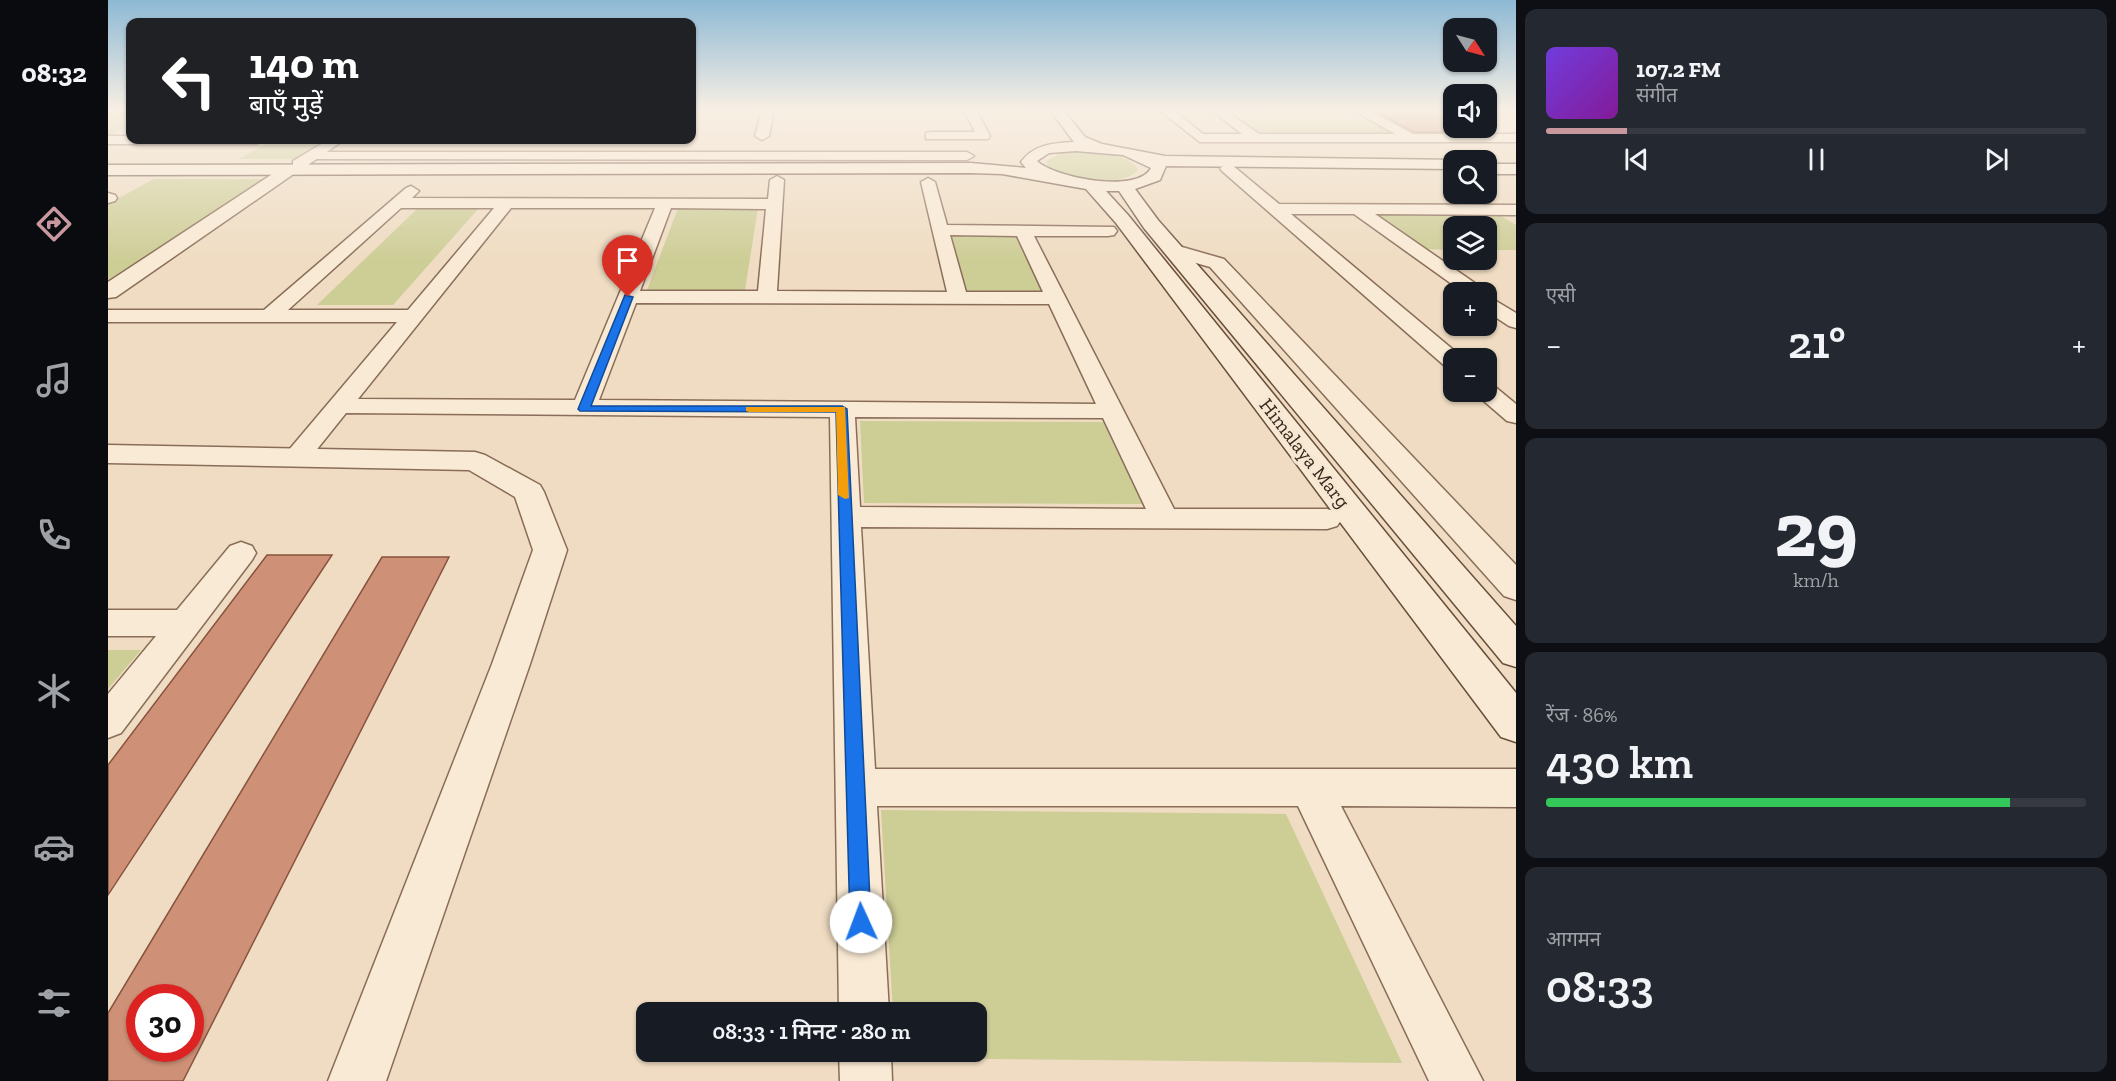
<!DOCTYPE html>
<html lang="hi">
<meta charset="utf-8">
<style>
:root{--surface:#171b24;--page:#242831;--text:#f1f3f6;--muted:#9ea1a6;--line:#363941;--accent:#c9989f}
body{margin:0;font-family:"Zilla Slab","Noto Sans Devanagari",serif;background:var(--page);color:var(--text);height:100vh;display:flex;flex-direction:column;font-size:22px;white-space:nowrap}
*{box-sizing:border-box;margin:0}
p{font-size:20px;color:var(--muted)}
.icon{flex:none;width:33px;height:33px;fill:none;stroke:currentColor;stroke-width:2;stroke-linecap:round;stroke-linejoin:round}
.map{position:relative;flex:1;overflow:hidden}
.sheet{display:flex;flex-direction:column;gap:9px;padding:9px;background:#0d0f14;width:600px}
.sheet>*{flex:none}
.top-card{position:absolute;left:18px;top:18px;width:570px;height:126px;border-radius:12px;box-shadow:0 2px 4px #0004;background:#202124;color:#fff;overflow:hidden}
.needle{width:39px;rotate:126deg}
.fabs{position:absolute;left:1335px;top:18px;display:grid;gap:12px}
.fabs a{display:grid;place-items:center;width:54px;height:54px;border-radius:12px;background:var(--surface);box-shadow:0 2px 4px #0004;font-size:30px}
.speed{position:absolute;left:18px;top:984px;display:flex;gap:12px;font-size:30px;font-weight:700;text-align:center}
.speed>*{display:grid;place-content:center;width:78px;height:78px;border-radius:50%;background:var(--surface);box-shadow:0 2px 4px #0004;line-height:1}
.speed .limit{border:9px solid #d22;background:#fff;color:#111}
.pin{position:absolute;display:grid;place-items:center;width:51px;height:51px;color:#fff;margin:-62px -26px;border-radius:50% 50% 50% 0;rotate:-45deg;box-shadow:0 0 6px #0007}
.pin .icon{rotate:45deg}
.me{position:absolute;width:66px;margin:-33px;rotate:358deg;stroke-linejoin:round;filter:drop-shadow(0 0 4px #0008)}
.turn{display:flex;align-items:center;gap:21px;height:126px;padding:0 24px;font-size:27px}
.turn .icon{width:78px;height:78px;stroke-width:2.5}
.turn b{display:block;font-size:42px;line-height:51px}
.big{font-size:45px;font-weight:600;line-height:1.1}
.sheet .card{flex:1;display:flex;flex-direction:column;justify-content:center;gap:9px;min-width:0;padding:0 21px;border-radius:12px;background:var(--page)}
.sheet .dial{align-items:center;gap:0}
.dial b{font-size:78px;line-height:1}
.song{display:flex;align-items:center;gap:18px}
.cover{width:72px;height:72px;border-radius:9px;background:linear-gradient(135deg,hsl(260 70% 55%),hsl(290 70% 35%))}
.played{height:6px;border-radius:3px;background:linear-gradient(90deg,var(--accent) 15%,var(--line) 15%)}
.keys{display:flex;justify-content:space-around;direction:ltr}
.heat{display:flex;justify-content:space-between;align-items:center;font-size:33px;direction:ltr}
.charge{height:9px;border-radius:4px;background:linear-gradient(90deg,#34c759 86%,var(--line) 0)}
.trip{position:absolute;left:528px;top:1002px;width:351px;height:60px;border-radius:12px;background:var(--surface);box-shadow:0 2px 4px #0004;font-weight:600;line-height:60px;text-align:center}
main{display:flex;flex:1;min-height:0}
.dock{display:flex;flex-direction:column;width:108px;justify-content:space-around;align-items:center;background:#090b0e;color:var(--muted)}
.dock .icon{width:42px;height:42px}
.dock .selected{color:var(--accent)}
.dock b{font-size:27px;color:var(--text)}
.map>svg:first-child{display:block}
</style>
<main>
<nav class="dock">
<b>08:32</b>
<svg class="icon selected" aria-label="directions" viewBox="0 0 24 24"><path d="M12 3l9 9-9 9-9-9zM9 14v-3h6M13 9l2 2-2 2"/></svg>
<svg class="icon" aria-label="music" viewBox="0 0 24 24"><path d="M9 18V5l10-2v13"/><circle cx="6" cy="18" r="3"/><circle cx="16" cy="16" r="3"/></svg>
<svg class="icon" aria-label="phone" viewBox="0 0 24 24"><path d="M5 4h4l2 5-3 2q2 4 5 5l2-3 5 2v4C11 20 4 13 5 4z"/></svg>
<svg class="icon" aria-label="climate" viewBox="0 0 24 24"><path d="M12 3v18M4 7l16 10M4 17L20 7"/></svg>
<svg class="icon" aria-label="car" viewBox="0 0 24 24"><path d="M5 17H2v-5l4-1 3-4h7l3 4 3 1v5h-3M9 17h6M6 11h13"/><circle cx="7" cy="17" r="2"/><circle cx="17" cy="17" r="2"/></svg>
<svg class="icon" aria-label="filters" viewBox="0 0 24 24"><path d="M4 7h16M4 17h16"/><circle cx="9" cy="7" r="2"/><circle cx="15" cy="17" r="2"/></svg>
</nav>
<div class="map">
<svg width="1408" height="1081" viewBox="0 0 1408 1081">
<rect width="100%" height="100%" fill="#efdcc2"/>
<!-- green -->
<path fill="#cdcd96" d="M0 113H22V126L0 136Z
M1127 120H1262L1290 135H1149Z
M165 140H223L193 159H131Z
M984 152C999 154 1023 155 1030 170 1014 189 956 179 939 166L938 161 953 153Z
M46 179H157L0 280V204Z
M310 208H371L285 305H209Z
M570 208H650L637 290H539Z
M1270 215 1393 216 1408 225V250H1379L1378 226H1346L1345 250 1318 249Z
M842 235H910L935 291H858Z
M752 421 995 422 1034 504 756 503Z
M0 650H33L0 689Z
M773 810 1178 814 1294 1063 788 1058 787 1052H868V1012H785Z"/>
<!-- building -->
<path fill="#ce9177" stroke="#88533e" stroke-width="1.5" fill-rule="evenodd" d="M1266 110H1331L1346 117V128H1369L1378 132H1306Z
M159 555H224L0 895V765Z
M274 557H341L75 1081H0V1013ZM32 998H82V1048H32Z"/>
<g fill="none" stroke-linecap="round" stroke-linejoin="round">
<!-- minor casing -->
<g stroke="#896d59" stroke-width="3">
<path id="minor" d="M654 110H666L661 136 654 140 647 136Z
M856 110H868L882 136 880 139H818V133L823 132H867Z
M1051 110H1065L1095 134H1134L1103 110H1117L1151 134H1287L1245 110H1261L1305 134H1408V142H1092Z
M1336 110H1346V115Z
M0 136H22V140H156L149 144H0Z
M203 152H859L866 156 859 160 198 159 196 156Z
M1119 164 1124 165 1171 204 1408 205V215L1267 214 1374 288 1376 292H1355L1246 214H1183L1355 358H1346V369L1338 367 1114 171 1112 168Z
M669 176 676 180 669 291 839 292 813 182 820 178 827 182 839 225 1006 227 1009 231 1006 235 1000 236H926L1066 509H1219L1229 512 1234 519 1229 526 1219 529 753 527 767 769H1408V807L1233 806 1375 1081H1321L1190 806H769L781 1012H731L722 417 238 413 198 463 189 465 180 463 176 457 180 451 289 322H0V310H156L298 188 303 186 311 191 304 198 660 199 662 180ZM293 208H386L300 310H180ZM403 208H547L467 400 250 399ZM563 208 658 209 650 291H532ZM842 235 909 236 935 292H858ZM528 303 941 304 988 404 491 400ZM747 417 995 418 1038 509 752 507Z
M0 193 7 195 9 198 7 201 0 203Z
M1378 295 1408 313V328L1401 326 1378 311Z
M1378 384 1386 386 1408 404V423L1399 421 1370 396 1366 392H1378Z
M133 542 144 546 148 553 144 560 13 733 0 738V694L48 636H0V610H69L122 546Z
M731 1052H783L784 1081H732Z"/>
</g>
<!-- tertiary casing -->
<g stroke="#896d59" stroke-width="3">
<path id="tertiary" d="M220 140H236L197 167 187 168V173L8 297 0 298V282L175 167 185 166V161Z
M1067 245 1116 259 1408 565V600L1396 596 1102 267 1060 255 1057 251Z
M0 445 367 452 377 455 432 485 436 492 459 550 422 664 278 1081H220L384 664 425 550 407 497 361 470 0 463Z"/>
</g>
<!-- secondary casing -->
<g stroke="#6a4e3c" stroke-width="3">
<path id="secondary" d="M942 110H955L977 137 994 144 1057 156 1351 160H1346V169L1058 166 1052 180 1027 189 1050 220 1408 626V667L1395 663 1036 228 1011 191H998L1020 215 1408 693V742L1393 737 1008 223 978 189 894 174 863 173 0 175V165L863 163 918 168 913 162C926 144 946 143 966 142ZM968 151 1015 155 1043 168C1030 194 947 178 929 161L941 153Z
M1378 164H1408V174H1378Z"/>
</g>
<!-- minor -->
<use href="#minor" fill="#f9ead5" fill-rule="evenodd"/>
<!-- tertiary -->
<use href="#tertiary" fill="#f9ead5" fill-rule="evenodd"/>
<!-- secondary -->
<use href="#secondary" fill="#f9ead5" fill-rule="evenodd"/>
</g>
<!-- sky -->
<linearGradient id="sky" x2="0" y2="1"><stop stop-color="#8db9d4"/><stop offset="0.42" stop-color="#f8efe4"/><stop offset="1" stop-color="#f8efe4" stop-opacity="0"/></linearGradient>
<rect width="1408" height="262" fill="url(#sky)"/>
<!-- route -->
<path fill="#1a73e8" stroke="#114b97" stroke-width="1.5" d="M517 295 525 297 483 406H734L739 409 763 922 760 930 753 933 745 930 742 922 728 412 472 411 470 409Z"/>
<!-- slow -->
<path fill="#f59e0b" d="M638 407H737L741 498 737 499 730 495 728 412H641L638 411Z"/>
<g text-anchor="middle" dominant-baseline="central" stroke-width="6" stroke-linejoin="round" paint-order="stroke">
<!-- street labels -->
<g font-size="20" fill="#38271d" stroke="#f6e7d2">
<text transform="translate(1197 453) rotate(52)">Himalaya Marg</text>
</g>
</g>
</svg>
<div class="fabs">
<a><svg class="needle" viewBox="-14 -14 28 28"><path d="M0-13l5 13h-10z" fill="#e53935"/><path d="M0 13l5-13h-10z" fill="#9ea1a6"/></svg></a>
<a><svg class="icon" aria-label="sound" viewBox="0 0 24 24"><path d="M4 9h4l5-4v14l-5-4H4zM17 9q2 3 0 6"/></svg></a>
<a><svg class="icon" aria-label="search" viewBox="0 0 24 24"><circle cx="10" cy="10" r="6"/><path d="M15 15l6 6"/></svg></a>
<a><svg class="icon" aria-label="layers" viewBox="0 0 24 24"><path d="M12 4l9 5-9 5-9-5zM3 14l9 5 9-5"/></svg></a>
<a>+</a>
<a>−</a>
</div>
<div class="speed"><div class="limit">30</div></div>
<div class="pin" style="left:520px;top:297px;background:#d93025"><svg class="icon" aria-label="arrive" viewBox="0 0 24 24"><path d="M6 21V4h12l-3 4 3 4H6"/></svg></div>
<svg class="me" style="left:753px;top:922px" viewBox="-20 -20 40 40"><circle r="19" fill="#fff"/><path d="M0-13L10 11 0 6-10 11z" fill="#1a73e8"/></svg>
<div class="trip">08:33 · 1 मिनट · 280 m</div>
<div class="top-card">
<div class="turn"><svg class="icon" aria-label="left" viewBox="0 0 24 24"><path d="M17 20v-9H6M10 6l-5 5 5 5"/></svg><div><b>140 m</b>बाएँ मुड़ें</div></div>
</div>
</div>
<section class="sheet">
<div class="card">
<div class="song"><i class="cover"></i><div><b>107.2 FM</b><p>संगीत</p></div></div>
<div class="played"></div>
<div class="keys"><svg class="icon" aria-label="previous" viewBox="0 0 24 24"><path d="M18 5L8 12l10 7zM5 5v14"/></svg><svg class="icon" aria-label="pause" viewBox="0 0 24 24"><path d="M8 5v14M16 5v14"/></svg><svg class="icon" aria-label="next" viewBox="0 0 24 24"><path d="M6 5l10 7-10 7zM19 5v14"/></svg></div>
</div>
<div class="card"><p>एसी</p>
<div class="heat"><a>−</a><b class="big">21°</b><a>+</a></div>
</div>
<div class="card dial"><b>29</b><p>km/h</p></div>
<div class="card"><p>रेंज · 86%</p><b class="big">430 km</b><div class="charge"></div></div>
<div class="card"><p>आगमन</p><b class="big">08:33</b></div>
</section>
</main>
